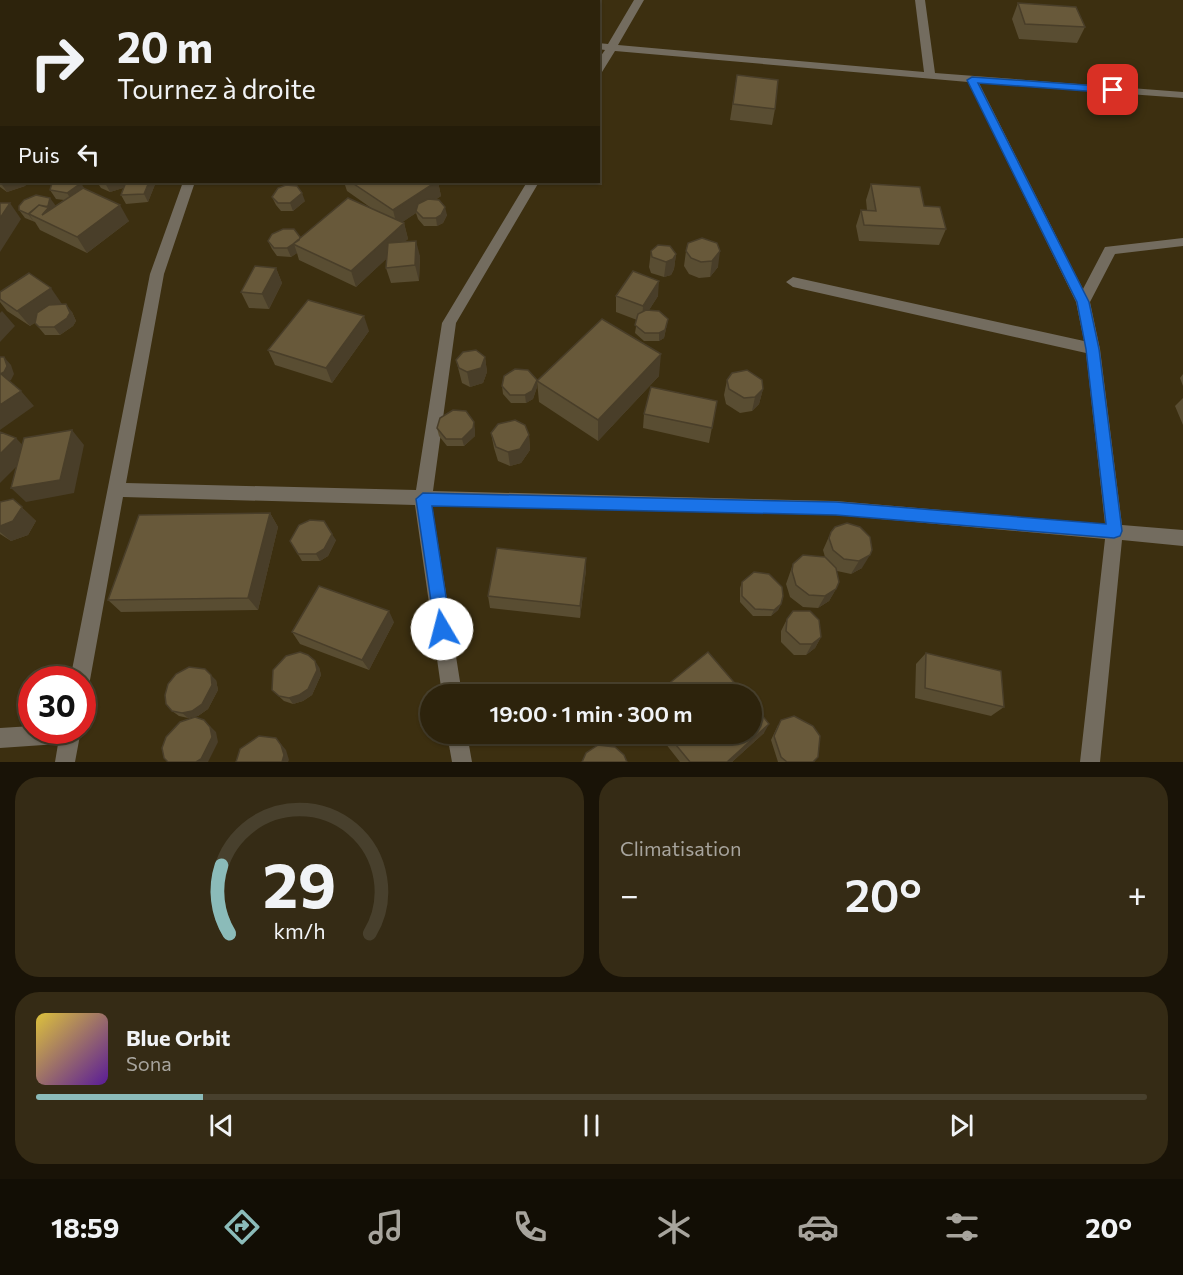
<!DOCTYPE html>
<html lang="fr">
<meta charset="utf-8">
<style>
:root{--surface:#2d230c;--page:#352b15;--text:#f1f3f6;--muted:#a7a49d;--line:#48402d;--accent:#8bbbb9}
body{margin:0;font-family:Commissioner,sans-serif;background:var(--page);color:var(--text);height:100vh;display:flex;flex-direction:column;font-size:22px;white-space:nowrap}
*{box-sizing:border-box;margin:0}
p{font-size:20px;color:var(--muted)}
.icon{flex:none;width:33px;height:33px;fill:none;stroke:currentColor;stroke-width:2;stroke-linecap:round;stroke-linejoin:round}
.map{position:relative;height:762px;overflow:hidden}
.panel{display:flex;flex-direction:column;gap:15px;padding:15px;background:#191307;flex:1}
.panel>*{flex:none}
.top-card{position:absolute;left:0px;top:0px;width:600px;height:183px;box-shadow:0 2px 4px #0004,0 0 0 2px var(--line);background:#2d230c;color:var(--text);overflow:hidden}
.speed{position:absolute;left:18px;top:666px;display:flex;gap:12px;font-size:30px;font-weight:700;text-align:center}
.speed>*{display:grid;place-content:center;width:78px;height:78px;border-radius:50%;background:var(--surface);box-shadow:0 2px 4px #0004,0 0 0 2px var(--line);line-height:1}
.speed .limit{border:9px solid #d22;background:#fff;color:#111}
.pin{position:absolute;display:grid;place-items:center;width:51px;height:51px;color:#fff;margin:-26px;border-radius:12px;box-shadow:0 3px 9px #0006}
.me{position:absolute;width:66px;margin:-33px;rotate:352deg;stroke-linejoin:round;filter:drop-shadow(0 0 4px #0008)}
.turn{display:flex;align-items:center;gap:21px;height:126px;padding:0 18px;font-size:27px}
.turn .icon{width:78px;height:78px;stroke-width:2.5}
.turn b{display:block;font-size:42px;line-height:51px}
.then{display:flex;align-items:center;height:57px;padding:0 18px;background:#0003;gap:12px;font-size:22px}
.big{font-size:45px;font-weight:600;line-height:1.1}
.panel .card{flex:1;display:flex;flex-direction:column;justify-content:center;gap:9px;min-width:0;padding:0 21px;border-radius:24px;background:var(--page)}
.panel .dial{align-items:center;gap:0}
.dial svg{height:156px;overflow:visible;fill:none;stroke:var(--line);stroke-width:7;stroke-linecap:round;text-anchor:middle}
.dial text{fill:var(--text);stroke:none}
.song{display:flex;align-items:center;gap:18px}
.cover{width:72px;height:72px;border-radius:9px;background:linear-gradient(135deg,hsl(50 70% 55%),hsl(270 70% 35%))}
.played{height:6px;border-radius:3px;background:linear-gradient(90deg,var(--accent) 15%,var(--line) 15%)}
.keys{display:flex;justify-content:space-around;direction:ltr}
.heat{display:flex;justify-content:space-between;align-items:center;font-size:33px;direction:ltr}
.panel .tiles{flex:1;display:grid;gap:15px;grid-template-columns:1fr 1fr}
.card:last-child{grid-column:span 2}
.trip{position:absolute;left:420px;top:684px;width:342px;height:60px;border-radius:30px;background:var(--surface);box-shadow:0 2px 4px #0004,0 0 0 2px var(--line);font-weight:600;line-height:60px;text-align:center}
.menu{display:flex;height:96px;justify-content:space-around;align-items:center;background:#120e05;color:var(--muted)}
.menu .icon{width:42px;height:42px}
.menu .on{color:var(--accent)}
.menu b{font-size:27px;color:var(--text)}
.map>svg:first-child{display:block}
</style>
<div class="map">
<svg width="1183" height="762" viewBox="0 0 1183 762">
<rect width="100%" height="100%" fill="#3c2f10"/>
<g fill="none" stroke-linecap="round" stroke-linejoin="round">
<!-- minor -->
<path fill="#736c5f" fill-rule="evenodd" d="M236 0H246V2H236Z
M386 0H396V2H386Z
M634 0H644L618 45 924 72 915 0H925L935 73 1183 92V98L979 83 1083 289 1105 247 1183 238V246L1115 254 1090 302 1100 349 1122 525 1183 530V546L1122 540 1100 762H1080L1105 539 836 515 432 505 462 694H442L415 505 123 497 90 680 87 687 82 689V680H70L150 274 183 182H195L164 274 126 483 416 490 442 323 527 182H539L456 323 433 491 836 501 1105 524 1086 353 793 287 786 282 793 277 1084 341 1076 302 968 82 615 51 602 72 598 73V60L605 50 598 49V43L608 44Z
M2 6V14H0V7Z
M32 726V730H81L75 762H55L58 744 0 748V728Z
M447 734H467L472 762H452Z"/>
</g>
<!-- wall -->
<path fill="#594d32" d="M1018 3 1085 27 1077 43 1019 39 1012 19Z
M737 75 775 109 772 125 730 120Z
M2 104V182H28L25 186 7 192 0 187V105Z
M97 182H156L148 202 126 204 121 195 124 187 123 188 110 192 101 188Z
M344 182H438L441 196 435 200 447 215 443 223 437 226H424L418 219 416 213 402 222 404 223 408 239 405 241 420 256 419 281 391 283 386 268 387 258 356 287 299 260 297 253 291 257 277 256 272 249 268 241 300 237V238L374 210 347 191Z
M871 184 924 206 946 229 939 245 859 241 856 226 861 210H867L866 200Z
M85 189 129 221 87 253 40 230 35 222 25 218 19 210 55 206 64 200 56 199 50 190Z
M272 197 305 201 293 211H281L276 205Z
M702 238 718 267 710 277 699 278 689 274 684 266 686 251Z
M651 251 676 254 674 269 671 275 664 277 651 273 649 267Z
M276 268 282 283 269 309 249 308 241 292Z
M0 292 62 304 61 305 72 312 76 321 73 326 60 335H45L35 323 36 322 30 326 7 311 0 302Z
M616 296H658L649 310 668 319 664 338 659 341H644L635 333 637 320 616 312Z
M369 331 332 383 275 365 268 350Z
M485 357 487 372 483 383 470 387 462 383 456 360Z
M1183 374V386L1180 378Z
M659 376 598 441 539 402 537 381Z
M727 380 763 389 759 404 752 411 740 413 726 404 724 395Z
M502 386 537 387 533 399 526 403H511L503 394Z
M1183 398V425L1175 406Z
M717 401 709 443 643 428 644 414Z
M437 428 475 429V436L464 446H447L439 436Z
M491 433 529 435 530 450 521 463 510 466 498 461 494 448Z
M13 499 36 521 28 535 11 541 0 534V502Z
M270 513 278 527 258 610 121 612 108 600Z
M847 523 862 568 851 574 837 571 836 589 829 601 818 608 803 607 790 597 786 584 793 564 825 557 823 550 831 532Z
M336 540 328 556 320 561H302L290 541Z
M586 570 580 618 490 608 488 596Z
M742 582 781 604 778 610 771 616H753L740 602V588Z
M787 619 821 637 815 648 806 655H794L781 642V631Z
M394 622 369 670 300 644 292 632Z
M926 653 1004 707 991 716 915 698 916 664Z
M319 667 321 675 312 695 303 701 293 704 284 701 272 690Z
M216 680 218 690 208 709 198 716 188 718 179 716 172 711Z
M778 725 818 757 814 762H778L771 740Z
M764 733 732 762H680L658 734Z"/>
<!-- shaded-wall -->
<path fill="#493e29" d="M2 139V161L0 162V142Z
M2 174V182H28L25 186 7 192 0 182V175Z
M112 182H129L123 188 110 192 105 183Z
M149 182H156L148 202 144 194Z
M436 182H438L441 196 417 212 416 211V213L397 226 393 210Z
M81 183 86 191 72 201 67 193Z
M302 193 305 201 293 211 290 203Z
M50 198 56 206 48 223 29 214 34 222 28 214Z
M10 203 21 219 0 252V218Z
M120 205 129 221 87 253 77 237Z
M445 207 447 215 443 223 437 226 436 218Z
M404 223 408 239 356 287 351 271Z
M416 241 420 256 419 281 415 265Z
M294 244 297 253 291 257 287 248Z
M720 251 718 267 710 277 712 261Z
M676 254 674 269 671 275 664 277 666 262Z
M276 268 282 283 269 309 262 294Z
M659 281 658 296 642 321 643 306Z
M51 288 62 304 30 326 17 311Z
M66 304 72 312 76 321 73 326 60 335 54 327Z
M2 311 15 326 0 342V313Z
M364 316 369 331 332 383 326 368Z
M668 319 664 338 659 341V333Z
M661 354 659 376 598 441V420Z
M4 357 11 365 14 374 11 380 0 387Z
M485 357 487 372 483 383 470 387 467 372Z
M537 380V387L533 399 526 403 525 395Z
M763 389 759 404 752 411 755 397Z
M21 391 34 406 0 430V405Z
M474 422 475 429V436L464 446 462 439Z
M72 430 84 445 74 493 26 502 11 488Z
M529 435 530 450 521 463 510 466 508 452Z
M16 438 30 453 0 483V454Z
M13 499 36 521 28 535 11 541 0 532V526Z
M270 513 278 527 258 610 248 598Z
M332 534 336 540 328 556 320 561 316 554Z
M870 555 862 568 851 574 859 561Z
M586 558V570L580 618V606Z
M836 589 829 601 818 608 825 596Z
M781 604 778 610 771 616 774 610Z
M389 611 394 622 369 670 362 660Z
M821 637 815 648 806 655 812 644Z
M315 661 319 667 321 675 312 695 303 701 293 704 289 698Z
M205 669 216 680 218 690 208 709 198 716 188 718 182 713Z
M204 720 216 732 218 742 208 762H196Z
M769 724 764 733 732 762H727Z
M276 738 286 750 289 760 288 762H282Z"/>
<!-- building -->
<path fill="#68593a" stroke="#493e29" stroke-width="1.5" d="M1018 3 1076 7 1085 27 1025 24Z
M737 75 778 80 775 109 733 104Z
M2 104V119H0V105Z
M0 133H2V139L0 142Z
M2 160V174L0 175V161Z
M55 182H80L81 183 67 193 50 190 52 183Z
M100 182H112L105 183Z
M126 182H149L144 194 121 195Z
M351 182H436L393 210Z
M871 184 920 187 924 206 940 207 946 229 864 225 861 210 876 211Z
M286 185 297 186 302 193 290 203H278L272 197 278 188Z
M83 188 120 205 77 237 29 214 39 205 49 207 42 215Z
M36 195 50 198 48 206 46 207 39 205 28 214 19 210V206L24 200Z
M348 198 404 223 351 271 293 244Z
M428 199 439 200 445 207 441 215 436 218H423L416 211 418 204Z
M0 203H10L0 218Z
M283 229H294L300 237 299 240 287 248H274L268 241 272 234Z
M702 238 717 243 720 251 712 261 701 262 691 258 686 251 688 243Z
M416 241 415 265 386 268 388 243Z
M658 245 670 246 676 254 673 259 666 262 652 257 651 251Z
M255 266 276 268 262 294 241 292Z
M633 271 659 281 643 306 616 296Z
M29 273 51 288 17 311 0 299V292Z
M308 300 364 316 326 368 268 350Z
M66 304 70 313 67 318 54 327H39L35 323 37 313 49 305Z
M646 310 659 311 668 319 665 330 659 333H645L635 325 638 314Z
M602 319 661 354 598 420 537 381Z
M476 350 485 357 481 368 467 372 459 368 456 360 463 352Z
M0 357H4L7 366 4 372 0 374Z
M515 369 528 370 537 380 532 391 525 395H510L502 386 504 376Z
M747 370 762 380 763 389 755 397 744 398 729 389 727 380 732 373Z
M0 374H1L21 391 0 405Z
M651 387 717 401 712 428 644 414Z
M453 410 466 411 474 422 473 428 462 439H446L437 428 440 418Z
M515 420 525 425 529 435 520 449 508 452 496 447 491 433 498 424Z
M72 430 60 480 11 488 24 438Z
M0 432 16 438 0 454Z
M13 499 22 507 13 521 0 526V502Z
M270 513 248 598 108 600 139 515Z
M310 520 324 521 332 534 324 549 316 554H298L290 541 299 525Z
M847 523 860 527 870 537 872 550 870 555 859 561 844 559 833 550 829 538 831 532 835 527Z
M497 548 586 558 580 606 488 596Z
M803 555 825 557 836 568 839 582 836 589 825 596 809 595 796 585 792 571 793 564Z
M754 572 769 574 782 587 783 596 781 604 774 610 755 609 742 596V582Z
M319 586 389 611 362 660 292 632Z
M793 611H810L819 620 821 637 812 644H800L786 631 787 619Z
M300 652 308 655 315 661 317 670 308 689 299 695 289 698 279 696 272 690 273 670 286 656Z
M708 652 744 694H656Z
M926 653 1001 671 1004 707 925 688Z
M189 667 205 669 211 675 212 685 202 704 192 711 182 713 172 711 166 704 165 695 168 684 176 674Z
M752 703 769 724 727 762H690L667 734H752Z
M794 716 813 726 820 736 818 757 813 762H787L781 757 774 736 781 720Z
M195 717 204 720 210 727 212 737 201 759 196 762H168L164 758 162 748 166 737 180 722Z
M259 736 276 738 281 745 284 755 282 762H236L240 749Z
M598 745 615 747 624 755 627 762H582L586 753Z"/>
<!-- route -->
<path fill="#1a73e8" stroke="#114b97" stroke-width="1.5" d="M972 77 1113 87 1118 90 1113 93 978 83 1089 302 1099 349 1122 531 1120 536 1114 538 836 515 432 506 451 629 448 635 442 638 436 635 416 499 423 493 836 502 1106 524 1086 349 1077 302 967 80Z"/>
</svg>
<div class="speed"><div class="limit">30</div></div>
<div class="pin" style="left:1113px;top:90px;background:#d93025"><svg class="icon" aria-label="arrive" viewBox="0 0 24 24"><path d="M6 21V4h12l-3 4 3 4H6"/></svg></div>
<svg class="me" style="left:442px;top:629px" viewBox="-20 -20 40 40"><circle r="19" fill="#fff"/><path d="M0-13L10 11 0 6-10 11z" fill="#1a73e8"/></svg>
<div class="trip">19:00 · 1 min · 300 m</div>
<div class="top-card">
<div class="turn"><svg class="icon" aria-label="right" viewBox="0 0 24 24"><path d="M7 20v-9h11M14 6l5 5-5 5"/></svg><div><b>20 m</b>Tournez à droite</div></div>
<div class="then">Puis<svg class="icon" aria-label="left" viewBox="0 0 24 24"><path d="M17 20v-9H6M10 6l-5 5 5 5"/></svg></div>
</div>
</div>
<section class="panel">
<div class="tiles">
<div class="card dial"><svg viewBox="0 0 100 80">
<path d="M14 69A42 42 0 1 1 86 69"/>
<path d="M14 69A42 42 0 0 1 10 34" stroke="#8bbbb9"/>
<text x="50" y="56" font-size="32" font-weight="700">29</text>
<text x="50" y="72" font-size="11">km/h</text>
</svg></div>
<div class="card"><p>Climatisation</p>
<div class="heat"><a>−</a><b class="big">20°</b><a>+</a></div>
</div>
<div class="card">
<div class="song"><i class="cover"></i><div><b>Blue Orbit</b><p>Sona</p></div></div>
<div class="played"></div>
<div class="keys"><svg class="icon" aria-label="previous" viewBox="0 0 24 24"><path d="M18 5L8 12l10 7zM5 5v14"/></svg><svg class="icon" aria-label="pause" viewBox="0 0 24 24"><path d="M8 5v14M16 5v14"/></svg><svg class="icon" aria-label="next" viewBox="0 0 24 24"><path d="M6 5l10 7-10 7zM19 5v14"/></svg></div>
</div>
</div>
</section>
<nav class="menu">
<b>18:59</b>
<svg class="icon on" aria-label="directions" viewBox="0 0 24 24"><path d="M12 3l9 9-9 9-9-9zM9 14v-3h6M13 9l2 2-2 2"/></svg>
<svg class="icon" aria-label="music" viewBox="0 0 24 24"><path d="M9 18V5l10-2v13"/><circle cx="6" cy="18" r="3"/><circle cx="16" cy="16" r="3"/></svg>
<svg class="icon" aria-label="phone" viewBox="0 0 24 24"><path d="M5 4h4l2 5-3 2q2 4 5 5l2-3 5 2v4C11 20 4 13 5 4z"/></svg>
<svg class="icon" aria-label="climate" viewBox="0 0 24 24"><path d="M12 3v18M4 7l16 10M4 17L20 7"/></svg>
<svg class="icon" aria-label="car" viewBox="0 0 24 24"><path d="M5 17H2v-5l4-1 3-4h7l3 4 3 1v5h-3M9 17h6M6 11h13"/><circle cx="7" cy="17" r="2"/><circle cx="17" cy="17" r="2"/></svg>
<svg class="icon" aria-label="filters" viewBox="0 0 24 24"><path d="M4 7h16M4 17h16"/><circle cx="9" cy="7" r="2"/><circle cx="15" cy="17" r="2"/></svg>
<b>20°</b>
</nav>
